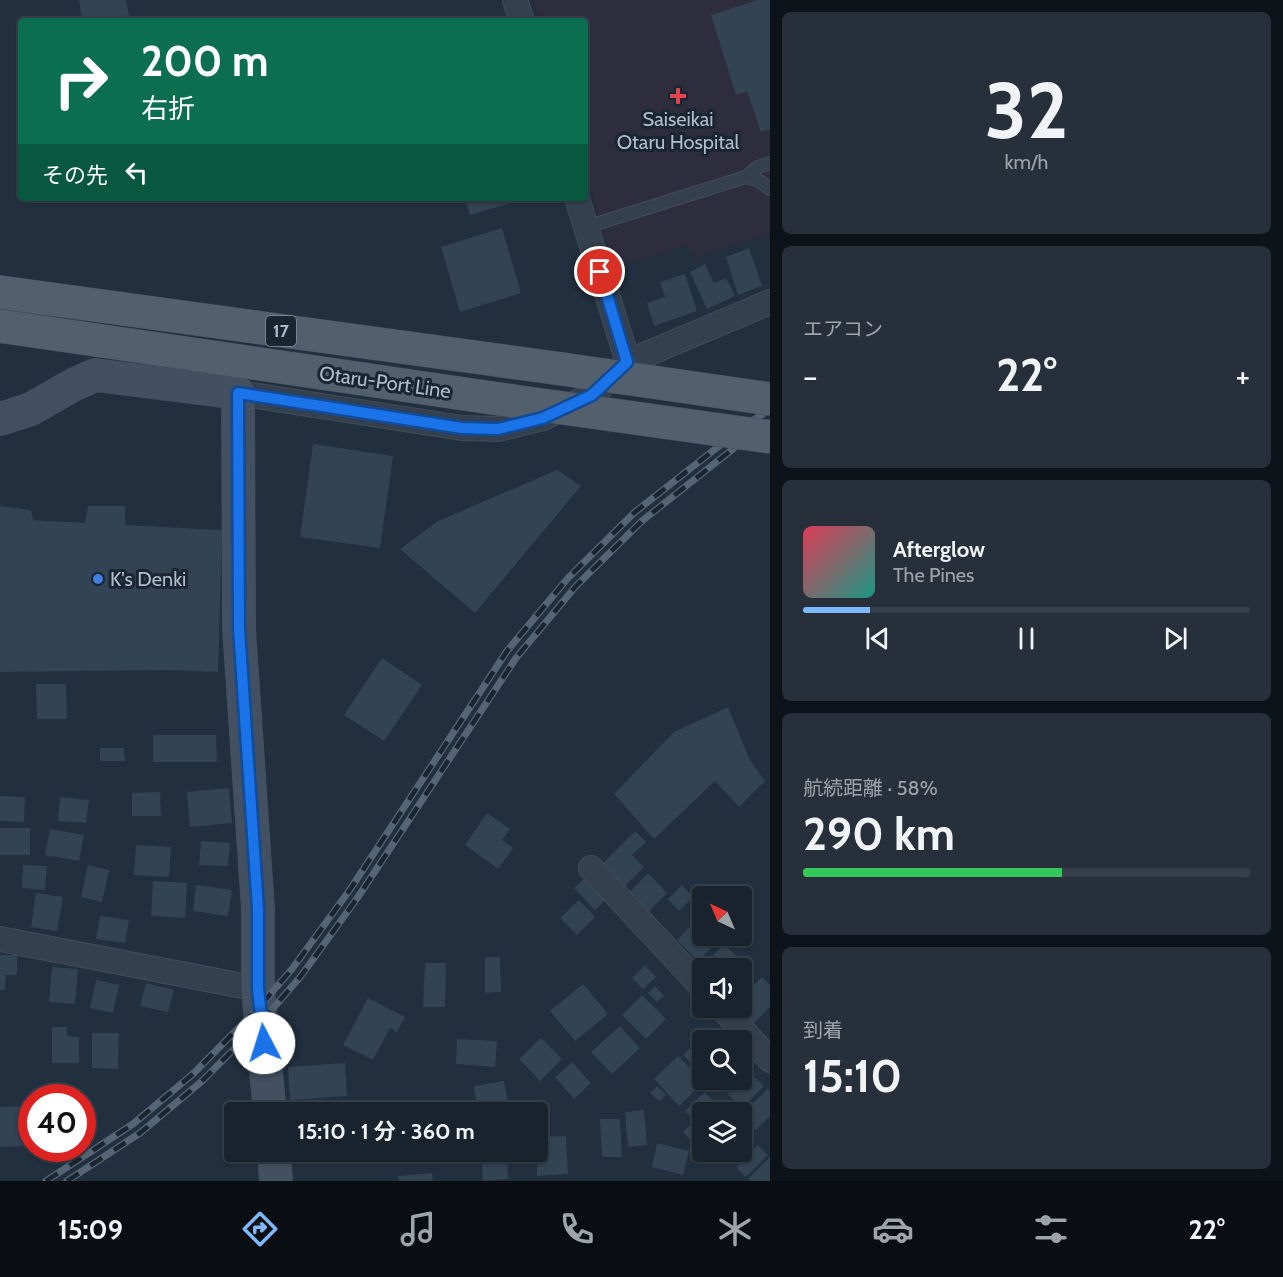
<!DOCTYPE html>
<html lang="ja">
<meta charset="utf-8">
<style>
:root{--surface:#19232e;--page:#262f3a;--text:#f1f3f6;--muted:#9fa4aa;--line:#37404a;--accent:#7fb8ff}
body{margin:0;font-family:Cabin,"Noto Sans JP",sans-serif;background:var(--page);color:var(--text);height:100vh;display:flex;flex-direction:column;font-size:22px;white-space:nowrap}
*{box-sizing:border-box;margin:0}
p{font-size:20px;color:var(--muted)}
.icon{flex:none;width:33px;height:33px;fill:none;stroke:currentColor;stroke-width:2;stroke-linecap:round;stroke-linejoin:round}
.map{position:relative;flex:1;overflow:hidden}
.drawer{display:flex;flex-direction:column;gap:12px;padding:12px;background:#0e1319;width:513px}
.drawer>*{flex:none}
.guide{position:absolute;left:18px;top:18px;width:570px;height:183px;border-radius:6px;box-shadow:0 2px 4px #0004,0 0 0 2px var(--line);background:#0b6e4f;color:#fff;overflow:hidden}
.needle{width:39px;rotate:316deg}
.fabs{position:absolute;left:692px;top:886px;display:grid;gap:12px}
.fabs a{display:grid;place-items:center;width:60px;height:60px;border-radius:6px;background:var(--surface);box-shadow:0 2px 4px #0004,0 0 0 2px var(--line);font-size:30px}
.speed{position:absolute;left:18px;top:1084px;display:flex;gap:12px;font-size:30px;font-weight:700;text-align:center}
.speed>*{display:grid;place-content:center;width:78px;height:78px;border-radius:50%;background:var(--surface);box-shadow:0 2px 4px #0004,0 0 0 2px var(--line);line-height:1}
.speed .limit{border:9px solid #d22;background:#fff;color:#111}
.pin{position:absolute;display:grid;place-items:center;width:51px;height:51px;color:#fff;margin:-26px;border:3px solid #fff;border-radius:50%;box-shadow:0 2px 6px #0007}
.me{position:absolute;width:66px;margin:-33px;rotate:355deg;stroke-linejoin:round;filter:drop-shadow(0 0 4px #0008)}
.turn{display:flex;align-items:center;gap:21px;height:126px;padding:0 24px;font-size:27px}
.turn .icon{width:78px;height:78px;stroke-width:2.5}
.turn b{display:block;font-size:42px;line-height:51px}
.then{display:flex;align-items:center;height:57px;padding:0 24px;background:#0003;gap:12px;font-size:22px}
.big{font-size:45px;font-weight:700;line-height:1.1}
.drawer .card{flex:1;display:flex;flex-direction:column;justify-content:center;gap:9px;min-width:0;padding:0 21px;border-radius:9px;background:var(--page)}
.drawer .dial{align-items:center;gap:0}
.dial b{font-size:78px;line-height:1}
.song{display:flex;align-items:center;gap:18px}
.cover{width:72px;height:72px;border-radius:9px;background:linear-gradient(135deg,hsl(350 70% 55%),hsl(170 70% 35%))}
.played{height:6px;border-radius:3px;background:linear-gradient(90deg,var(--accent) 15%,var(--line) 15%)}
.keys{display:flex;justify-content:space-around;direction:ltr}
.heat{display:flex;justify-content:space-between;align-items:center;font-size:33px;direction:ltr}
.charge{height:9px;border-radius:4px;background:linear-gradient(90deg,#34c759 58%,var(--line) 0)}
.trip{position:absolute;left:224px;top:1102px;width:324px;height:60px;border-radius:6px;background:var(--surface);box-shadow:0 2px 4px #0004,0 0 0 2px var(--line);font-weight:700;line-height:60px;text-align:center}
.tabs{display:flex;height:96px;justify-content:space-around;align-items:center;background:#0a0e12;color:var(--muted)}
.tabs .icon{width:42px;height:42px}
.tabs .selected{color:var(--accent)}
.tabs b{font-size:27px;color:var(--text)}
main{display:flex;flex:1;min-height:0}
.map>svg:first-child{display:block}
</style>
<main>
<div class="map">
<svg width="770" height="1181" viewBox="0 0 770 1181">
<rect width="100%" height="100%" fill="#212f3e"/>
<!-- medical -->
<path fill="#2e2d3e" d="M534 0H770V234L693 259 687 246 614 268 585 170V21H540Z"/>
<!-- building -->
<path fill="#324354" d="M79 0H126L130 21H82Z
M758 0H770V129L761 132 747 91 736 95 711 15Z
M465 198H524V199L470 215Z
M502 228 521 293 460 312 441 247Z
M749 248 762 286 738 295 726 257Z
M705 264 714 283 726 278 735 296 707 309 690 272Z
M685 274 697 311 654 326 647 303 665 297 660 282Z
M313 444 393 456 380 548 300 537Z
M557 470 581 486 475 613 400 549 438 521Z
M0 506 31 510 33 520 85 523 88 506H125V525L222 530 218 672 169 670 0 672Z
M382 658 422 685 384 741 344 715Z
M36 684H66L67 719H37Z
M728 707 750 760 765 781 739 807 715 781 654 839 614 794 674 732Z
M153 735H216L217 762H153Z
M100 748H124L125 761H100Z
M229 788 232 823 190 827 187 792Z
M160 792 161 816H132V793Z
M0 796 25 797 24 822 0 821Z
M60 797 89 800 86 823 58 821Z
M487 813 510 829 502 840 513 848 498 869 465 845Z
M0 828H30V855H0Z
M50 829 84 835 79 861 45 855Z
M635 831 646 842 632 855 644 867 623 888 601 865Z
M201 841 230 843 228 866 199 865Z
M136 845 171 847 169 877 134 875Z
M23 865 47 866 45 890 22 888Z
M88 865 109 870 102 902 81 897Z
M648 873 667 893 648 912 629 893Z
M588 875 609 897 595 910 574 888Z
M153 881 187 883 185 918 151 916Z
M196 885 232 890 228 916 193 911Z
M682 885 693 897 679 911 668 899Z
M36 893 63 897 57 931 31 927Z
M579 900 595 917 577 935 560 918Z
M100 916 129 920 125 943 96 939Z
M701 916 702 936H723L698 961 677 940Z
M725 944 746 966 741 971V969H702V974L698 970Z
M0 955H17V975H6L5 990H0Z
M485 957H500L501 992 485 993Z
M425 963H446L445 1007H423Z
M645 965 656 977 643 989 632 978Z
M52 967 78 969 75 1004 49 1002Z
M762 977 770 985V1007L754 1023 739 1008H741V998Z
M96 980 119 985 113 1013 90 1008Z
M146 983 174 990 168 1012 140 1006Z
M583 984 608 1014 575 1041 550 1011Z
M655 986 664 996 657 1002 648 993Z
M642 995 666 1019 646 1039 622 1015Z
M368 998 405 1017 397 1032 390 1028 373 1060 343 1045Z
M620 1026 640 1048 612 1074 591 1052Z
M52 1027H67V1036L79 1037V1063H52Z
M711 1028 724 1041H702V1070L700 1072 683 1055Z
M92 1033H119L118 1069 92 1068Z
M541 1038 562 1059 540 1081 519 1059Z
M457 1039 497 1041 495 1067 456 1064Z
M678 1056 704 1082 679 1106 654 1079Z
M572 1062 591 1083 574 1099 555 1077Z
M345 1063 347 1096 290 1100 288 1067Z
M748 1071 764 1086 742 1108 726 1092 739 1080H741Z
M707 1080H732L719 1092Z
M504 1081 508 1104 477 1109 474 1086Z
M657 1086 666 1095 659 1101 650 1093Z
M768 1089 770 1091V1116L756 1130 741 1115Z
M74 1090 75 1098H51L50 1091Z
M705 1092 725 1113H702V1129L685 1111Z
M32 1106V1146L0 1147V1107Z
M644 1110 647 1145 628 1147 625 1112Z
M600 1119H620L622 1157H602Z
M691 1124 702 1135V1144L698 1148 683 1132Z
M566 1136 568 1174 537 1176V1137Z
M657 1143 689 1151 683 1175 652 1167Z
M758 1145 768 1155 746 1177 736 1167Z
M331 1152H359V1159L332 1161Z
M369 1152H394V1162L369 1163Z
M481 1152H507L508 1179 483 1181Z
M770 1157V1181H750L748 1179Z
M432 1173 433 1181H399L398 1176Z"/>
<g fill="none" stroke-linecap="round" stroke-linejoin="round">
<!-- lane casing -->
<g stroke="#414c59" stroke-width="14">
<path id="lane" d="M746 177 759 181 770 189
M586 227 746 177 758 167 770 163"/>
</g>
<!-- street casing -->
<g stroke="#414c59" stroke-width="26">
<path id="street" d="M515 0 522 21
M577 198 628 362
M238 393 462 428 498 429 543 418 592 395 628 362 770 302
M591 868 702 987
M0 939 258 989
M722 1008 770 1060"/>
</g>
<!-- secondary casing -->
<g stroke="#414c59" stroke-width="34">
<path id="secondary" d="M0 419 31 409 73 385 95 375 238 393 239 629 258 909V989L270 1113
M274 1152 276 1181"/>
</g>
<!-- primary casing -->
<g stroke="#414c59" stroke-width="34">
<path id="primary" d="M0 292 562 369
M0 326 513 401"/>
</g>
<!-- lane -->
<use href="#lane" stroke="#35404e" stroke-width="12"/>
<!-- street -->
<use href="#street" stroke="#35404e" stroke-width="24"/>
<!-- secondary -->
<use href="#secondary" stroke="#425061" stroke-width="33"/>
<!-- primary -->
<use href="#primary" stroke="#52606e" stroke-width="33"/>
<!-- rail casing -->
<g stroke="#566575" stroke-width="7">
<path id="rail" d="M46 1181 133 1124 193 1074 260 1006 292 969 349 891 507 651 568 578 635 512 742 428 770 409
M67 1181 140 1133 201 1082 263 1020 301 976 358 897 516 658 576 586 642 521 748 437 770 423"/>
</g>
<!-- rail -->
<use href="#rail" stroke="#1a2532" stroke-width="4.5" stroke-dasharray="14" stroke-linecap="butt"/>
<!-- primary-bridge casing -->
<g stroke="#414c59" stroke-width="34" stroke-linecap="butt">
<path id="primary-bridge" d="M562 369 770 399
M513 401 770 437"/>
</g>
<!-- primary-bridge -->
<use href="#primary-bridge" stroke="#52606e" stroke-width="33"/>
</g>
<g fill="none" stroke-linecap="round" stroke-linejoin="round">
<!-- route casing -->
<g stroke="#114b97" stroke-width="15">
<path id="route" d="M264 1043 258 989V909L239 629 238 393 462 428 498 429 543 418 592 395 627 362 600 272"/>
</g>
<!-- route -->
<use href="#route" stroke="#1a73e8" stroke-width="10"/>
</g>
<!-- markers -->
<path fill="#e0444e" stroke="#1a2532" stroke-width="2" d="M675 87h6v6h6v6h-6v6h-6v-6h-6v-6h6z"/>
<circle fill="#3f7fe0" stroke="#1a2532" stroke-width="2" cx="98" cy="579" r="6"/>
<g text-anchor="middle" dominant-baseline="central" stroke-width="6" stroke-linejoin="round" paint-order="stroke">
<!-- shield labels -->
<rect fill="#1a2532" stroke="#838e9c" stroke-width="1.5" x="266" y="316" width="30" height="30" rx="4.5"/>
<g font-size="18" font-weight="bold" fill="#b0bbc9">
<text x="281" y="331">17</text>
</g>
<!-- poi labels -->
<g font-size="20" fill="#b0bbc9" stroke="#1a2532">
<text x="678" y="119">Saiseikai<tspan x="678" dy="23">Otaru Hospital</tspan></text>
<text x="110" y="579" text-anchor="start">K's Denki</text>
</g>
<!-- street labels -->
<g font-size="20" fill="#b0bbc9" stroke="#1a2532">
<text transform="translate(385 382) rotate(8)">Otaru-Port Line</text>
</g>
</g>
</svg>
<div class="fabs">
<a><svg class="needle" viewBox="-14 -14 28 28"><path d="M0-13l5 13h-10z" fill="#e53935"/><path d="M0 13l5-13h-10z" fill="#9fa4aa"/></svg></a>
<a><svg class="icon" aria-label="sound" viewBox="0 0 24 24"><path d="M4 9h4l5-4v14l-5-4H4zM17 9q2 3 0 6"/></svg></a>
<a><svg class="icon" aria-label="search" viewBox="0 0 24 24"><circle cx="10" cy="10" r="6"/><path d="M15 15l6 6"/></svg></a>
<a><svg class="icon" aria-label="layers" viewBox="0 0 24 24"><path d="M12 4l9 5-9 5-9-5zM3 14l9 5 9-5"/></svg></a>
</div>
<div class="speed"><div class="limit">40</div></div>
<div class="pin" style="left:600px;top:272px;background:#d93025"><svg class="icon" aria-label="arrive" viewBox="0 0 24 24"><path d="M6 21V4h12l-3 4 3 4H6"/></svg></div>
<svg class="me" style="left:264px;top:1043px" viewBox="-20 -20 40 40"><circle r="19" fill="#fff"/><path d="M0-13L10 11 0 6-10 11z" fill="#1a73e8"/></svg>
<div class="trip">15:10 · 1 分 · 360 m</div>
<div class="guide">
<div class="turn"><svg class="icon" aria-label="right" viewBox="0 0 24 24"><path d="M7 20v-9h11M14 6l5 5-5 5"/></svg><div><b>200 m</b>右折</div></div>
<div class="then">その先<svg class="icon" aria-label="left" viewBox="0 0 24 24"><path d="M17 20v-9H6M10 6l-5 5 5 5"/></svg></div>
</div>
</div>
<section class="drawer">
<div class="card dial"><b>32</b><p>km/h</p></div>
<div class="card"><p>エアコン</p>
<div class="heat"><a>−</a><b class="big">22°</b><a>+</a></div>
</div>
<div class="card">
<div class="song"><i class="cover"></i><div><b>Afterglow</b><p>The Pines</p></div></div>
<div class="played"></div>
<div class="keys"><svg class="icon" aria-label="previous" viewBox="0 0 24 24"><path d="M18 5L8 12l10 7zM5 5v14"/></svg><svg class="icon" aria-label="pause" viewBox="0 0 24 24"><path d="M8 5v14M16 5v14"/></svg><svg class="icon" aria-label="next" viewBox="0 0 24 24"><path d="M6 5l10 7-10 7zM19 5v14"/></svg></div>
</div>
<div class="card"><p>航続距離 · 58%</p><b class="big">290 km</b><div class="charge"></div></div>
<div class="card"><p>到着</p><b class="big">15:10</b></div>
</section>
</main>
<nav class="tabs">
<b>15:09</b>
<svg class="icon selected" aria-label="directions" viewBox="0 0 24 24"><path d="M12 3l9 9-9 9-9-9zM9 14v-3h6M13 9l2 2-2 2"/></svg>
<svg class="icon" aria-label="music" viewBox="0 0 24 24"><path d="M9 18V5l10-2v13"/><circle cx="6" cy="18" r="3"/><circle cx="16" cy="16" r="3"/></svg>
<svg class="icon" aria-label="phone" viewBox="0 0 24 24"><path d="M5 4h4l2 5-3 2q2 4 5 5l2-3 5 2v4C11 20 4 13 5 4z"/></svg>
<svg class="icon" aria-label="climate" viewBox="0 0 24 24"><path d="M12 3v18M4 7l16 10M4 17L20 7"/></svg>
<svg class="icon" aria-label="car" viewBox="0 0 24 24"><path d="M5 17H2v-5l4-1 3-4h7l3 4 3 1v5h-3M9 17h6M6 11h13"/><circle cx="7" cy="17" r="2"/><circle cx="17" cy="17" r="2"/></svg>
<svg class="icon" aria-label="filters" viewBox="0 0 24 24"><path d="M4 7h16M4 17h16"/><circle cx="9" cy="7" r="2"/><circle cx="15" cy="17" r="2"/></svg>
<b>22°</b>
</nav>
